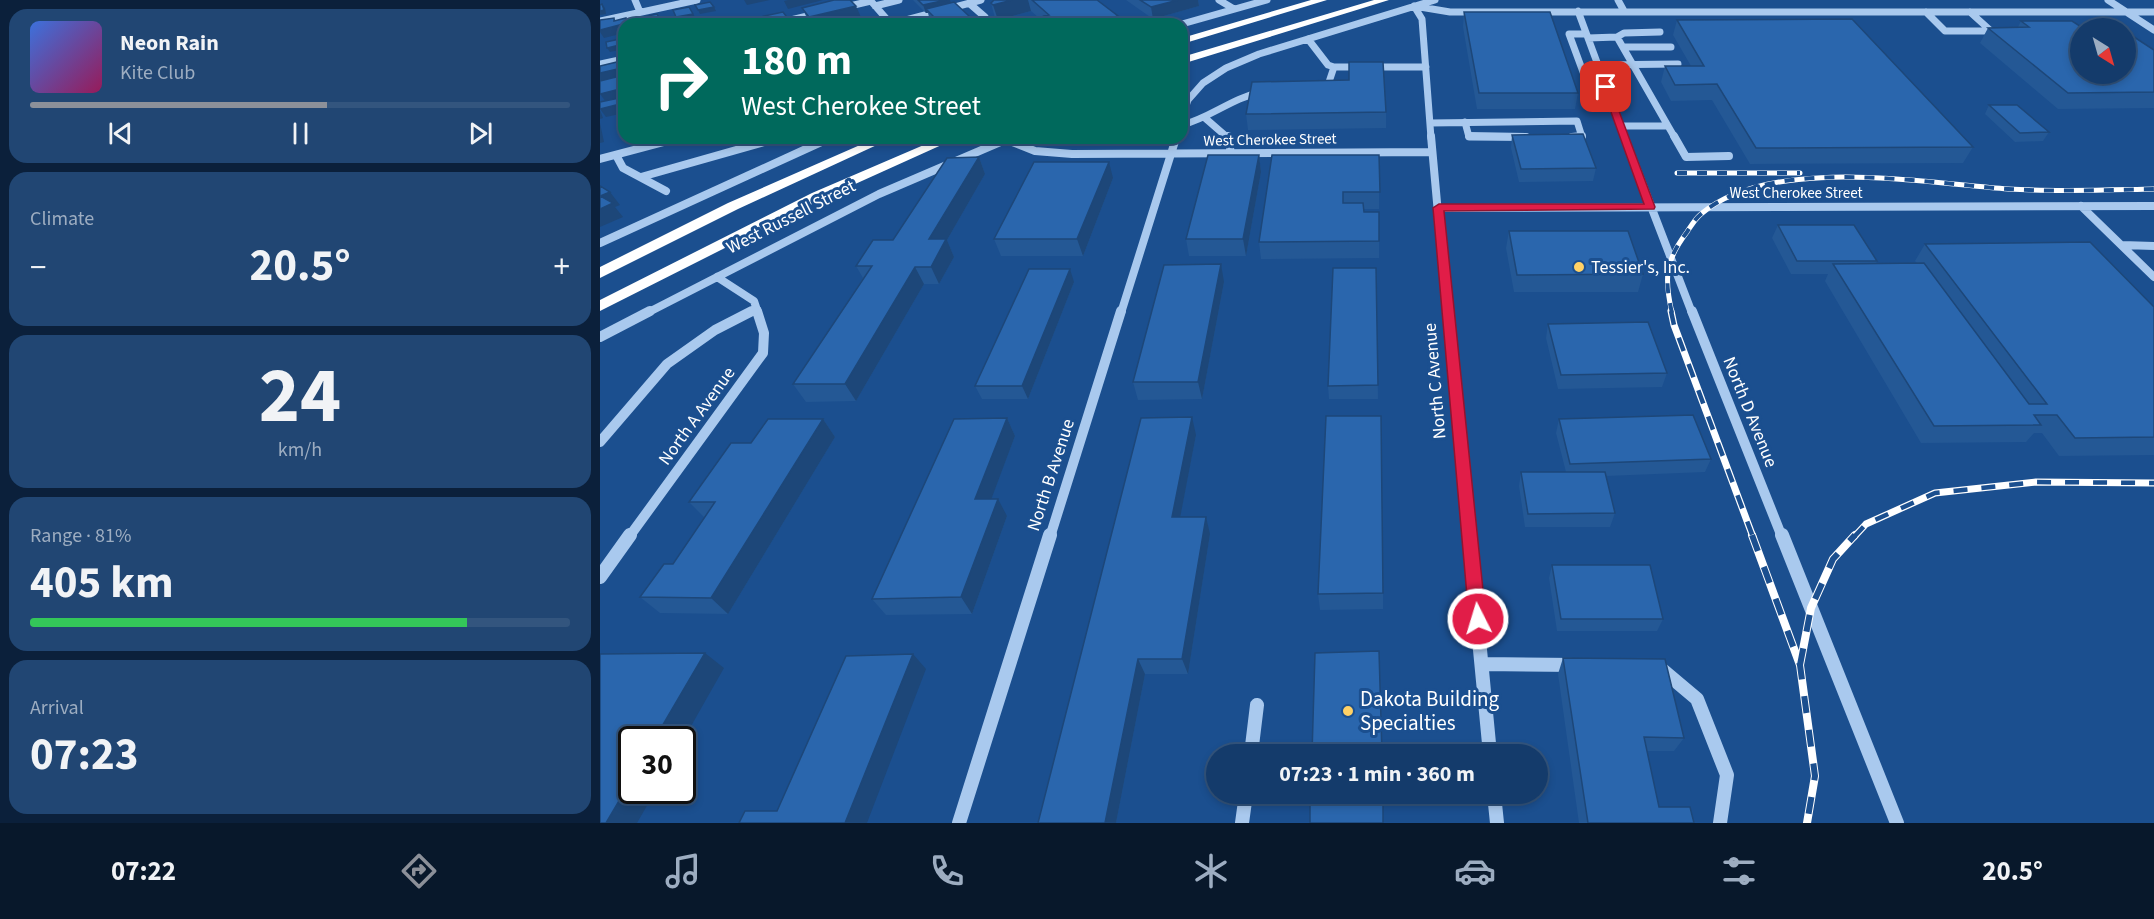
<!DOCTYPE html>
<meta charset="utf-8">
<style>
:root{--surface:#143b6b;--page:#214673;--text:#f1f3f6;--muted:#9dadc1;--line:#33557e;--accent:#8c9099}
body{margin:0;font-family:"Source Sans 3",sans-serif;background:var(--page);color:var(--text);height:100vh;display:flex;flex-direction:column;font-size:22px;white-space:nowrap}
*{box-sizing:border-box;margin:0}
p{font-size:20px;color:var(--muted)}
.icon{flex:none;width:33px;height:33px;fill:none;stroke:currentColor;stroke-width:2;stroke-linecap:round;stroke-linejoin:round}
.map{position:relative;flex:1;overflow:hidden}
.sheet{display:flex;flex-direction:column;gap:9px;padding:9px;background:#0b203b;width:600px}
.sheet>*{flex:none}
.banner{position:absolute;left:18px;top:18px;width:570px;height:126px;border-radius:18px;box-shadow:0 3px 9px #0003,0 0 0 2px var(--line);background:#00695c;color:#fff;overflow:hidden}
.needle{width:39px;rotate:143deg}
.fabs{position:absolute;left:1470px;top:18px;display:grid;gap:12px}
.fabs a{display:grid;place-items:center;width:66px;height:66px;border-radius:50%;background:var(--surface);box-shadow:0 3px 9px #0003,0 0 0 2px var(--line);font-size:30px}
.speed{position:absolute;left:18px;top:726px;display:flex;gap:12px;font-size:30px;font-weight:700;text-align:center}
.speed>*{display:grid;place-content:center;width:78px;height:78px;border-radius:50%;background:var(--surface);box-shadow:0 3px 9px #0003,0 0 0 2px var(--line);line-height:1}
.speed .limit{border:3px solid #111;border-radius:9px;background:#fff;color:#111}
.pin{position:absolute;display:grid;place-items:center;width:51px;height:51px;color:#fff;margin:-26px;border-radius:12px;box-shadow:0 3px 9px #0006}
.me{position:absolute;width:66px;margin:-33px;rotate:355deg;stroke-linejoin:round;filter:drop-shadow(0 0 4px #0008)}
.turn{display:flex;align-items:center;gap:21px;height:126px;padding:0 24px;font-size:27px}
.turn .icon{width:78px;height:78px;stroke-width:2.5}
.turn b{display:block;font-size:42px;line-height:51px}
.big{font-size:45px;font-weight:700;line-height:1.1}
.sheet .widget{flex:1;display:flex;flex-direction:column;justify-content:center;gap:9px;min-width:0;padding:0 21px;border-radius:18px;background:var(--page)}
.sheet .dial{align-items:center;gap:0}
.dial b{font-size:78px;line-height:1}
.song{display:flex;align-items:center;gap:18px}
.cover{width:72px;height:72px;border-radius:9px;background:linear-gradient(135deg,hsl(220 70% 55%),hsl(330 70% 35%))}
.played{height:6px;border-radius:3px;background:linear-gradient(90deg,var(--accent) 55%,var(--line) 55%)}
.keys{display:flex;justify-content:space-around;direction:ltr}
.heat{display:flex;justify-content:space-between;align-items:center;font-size:33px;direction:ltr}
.charge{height:9px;border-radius:4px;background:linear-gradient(90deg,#34c759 81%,var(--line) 0)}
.trip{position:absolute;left:606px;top:744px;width:342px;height:60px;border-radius:30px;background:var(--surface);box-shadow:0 3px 9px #0003,0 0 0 2px var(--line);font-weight:700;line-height:60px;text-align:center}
.menu{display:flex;height:96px;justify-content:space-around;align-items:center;background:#08182b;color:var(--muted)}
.menu .icon{width:42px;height:42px}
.menu .active{color:var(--accent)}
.menu b{font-size:27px;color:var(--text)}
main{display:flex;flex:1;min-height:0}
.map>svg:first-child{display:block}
</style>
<main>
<section class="sheet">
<div class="widget">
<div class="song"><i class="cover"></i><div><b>Neon Rain</b><p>Kite Club</p></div></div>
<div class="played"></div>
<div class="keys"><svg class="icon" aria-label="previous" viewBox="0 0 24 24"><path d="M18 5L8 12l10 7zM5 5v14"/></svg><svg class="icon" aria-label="pause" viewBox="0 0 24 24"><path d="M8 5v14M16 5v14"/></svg><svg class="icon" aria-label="next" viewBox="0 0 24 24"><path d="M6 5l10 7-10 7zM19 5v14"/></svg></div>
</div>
<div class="widget"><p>Climate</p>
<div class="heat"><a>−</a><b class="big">20.5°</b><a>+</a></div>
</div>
<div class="widget dial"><b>24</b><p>km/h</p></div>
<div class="widget"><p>Range · 81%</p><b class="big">405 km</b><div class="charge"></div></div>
<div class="widget"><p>Arrival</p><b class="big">07:23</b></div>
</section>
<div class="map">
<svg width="1554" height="823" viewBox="0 0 1554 823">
<rect width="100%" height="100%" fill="#1b4f8f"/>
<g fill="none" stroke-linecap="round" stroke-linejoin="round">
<!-- minor-far3 -->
<path stroke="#a9c9ee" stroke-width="7" d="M35 0 40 12
M270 0 291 24
M619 0 634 9
M1018 0 1024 11
M1508 0 1554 30
M370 4 385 17 379 24
M275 6 299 0
M814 6 822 19 831 138
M814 6 850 12H1554
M241 8 271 1
M978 11 1025 138
M1326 12 1345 31H1391L1370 12
M0 21 97 0
M174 24 220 13
M291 24 381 0
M582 24 667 0
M986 34H969L996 107 1014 109
M1017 37 1024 33 1060 32
M988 38 1017 37 1068 126H1020
M708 39 728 65 734 67H826
M1023 47H1071
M0 64 24 59
M991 65 1078 64
M722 90 729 82 734 67
M582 118 588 100 603 83 626 68 659 54 835 0
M605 118 628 138
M865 122 869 137H926
M830 123 977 121 982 137H972
M582 125C610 118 632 98 661 92
M1068 126 1075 138"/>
<!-- minor-far2 -->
<path stroke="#a9c9ee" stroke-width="8" d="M628 136 631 154
M831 136 847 313
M869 136 926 137
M1024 136 1092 313
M1074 136 1086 157 1129 156
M972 137 982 136
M402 138 435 151 472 154 832 152
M16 155 23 168 66 191
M0 159 79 138
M41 177 168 141 167 138
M1481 206 1554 277
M839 208 1554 206
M0 243 230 138
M1522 245 1554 246
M117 277 154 301 158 313
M47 313 279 194 405 140
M149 313 157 309
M521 313 576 138"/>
<!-- minor-far1 -->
<path stroke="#a9c9ee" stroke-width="10" d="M847 311 869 537
M1092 311 1182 537
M0 337 50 311
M0 442 67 364 115 330 152 311
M29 537 163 353 164 333 157 311
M450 537 521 311"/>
<!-- minor -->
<path stroke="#a9c9ee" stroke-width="14" d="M869 535 890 754
M1182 535 1297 823
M0 577 30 535
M882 664 975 665
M1059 667 1097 699 1127 775 1120 823
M651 754 657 705
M894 794 897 823
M359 823 450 535
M642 823 646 794"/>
<!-- highway -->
<path fill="#fff" fill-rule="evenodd" d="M711 0H727L582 44V38Z
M774 0H789L582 64V57Z
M276 138H292L138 209 0 278V267L128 203Z
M340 138H357L222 199 0 311V300L212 193Z"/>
<!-- rail-far2 casing -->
<g stroke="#fff" stroke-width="5">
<path id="rail-far2" d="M1077 173H1200
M1072 313C1064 278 1065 261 1087 232 1091 226 1095 219 1101 214 1171 155 1323 183 1408 189 1457 192 1505 190 1554 189"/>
</g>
<!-- rail-far1 casing -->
<g stroke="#fff" stroke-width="7">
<path id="rail-far1" d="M1071 311 1074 325 1153 537
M1254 537 1266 524 1335 493 1436 482 1554 483"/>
</g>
<!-- rail casing -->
<g stroke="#fff" stroke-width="8">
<path id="rail" d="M1152 535 1200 665 1215 776 1207 823
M1200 665 1211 608 1233 559 1255 535"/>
</g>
<!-- rail-far2 -->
<use href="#rail-far2" stroke="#1b4f8f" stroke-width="4" stroke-dasharray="10" stroke-linecap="butt"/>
<!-- rail-far1 -->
<use href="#rail-far1" stroke="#1b4f8f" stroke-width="4.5" stroke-dasharray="14" stroke-linecap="butt"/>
<!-- rail -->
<use href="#rail" stroke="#1b4f8f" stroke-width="6" stroke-dasharray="17" stroke-linecap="butt"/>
</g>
<!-- wall -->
<path fill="#245895" d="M313 0H350L351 3 370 17 372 24H336L329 17 328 13H326Z
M394 0H497L518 16 520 24H446L431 11 398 20 395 18 391 3Z
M526 0H598L599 6 553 19Z
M202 8 264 24H210Z
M864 12 978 93 975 109H877L863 27Z
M1077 20 1373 147 1363 163 1150 164 1112 100 1071 101 1061 82 1065 66H1091L1073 35Z
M1421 21H1472L1480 74 1554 50V108L1458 109 1380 43 1388 28 1418 27Z
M1389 105 1449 132 1443 141 1415 142 1385 114Z
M786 112V128L648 130 646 114Z
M912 135 996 168 993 181 919 182 911 148Z
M659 155 661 172 646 256H589L586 239Z
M779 155V209H763L764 212H779V258L661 259 659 242Z
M379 157 385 174 347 240 354 257 339 284H324L256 401 206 402 193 384 263 278 256 266 293 240Z
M513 178 483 256H401L394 239Z
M1178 225 1277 261 1276 264 1317 263 1315 261 1325 244 1554 307V455L1459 456 1442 433H1434L1426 442 1321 443 1225 281 1228 274H1191L1172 238Z
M909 231 1043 274 1038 292H914L906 248Z
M776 268 778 399H729L728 386Z
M474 282 428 399H382L375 386Z
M624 282 602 399 538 400 533 382Z
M948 324 1067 373 1062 387 958 389 946 338Z
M407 418 415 436 391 499 407 516 372 614 286 615 272 599Z
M223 419 235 437 128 614 60 613 40 597 73 564 105 518 89 502 151 443Z
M959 419 1111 459 1105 472 1006 476 1015 513 1010 527H925L919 486 921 472H966L956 433Z
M596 435 580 517 610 534 588 674H545L516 823H438Z
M952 565 1063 619 1057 631H957L949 578Z
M783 593V609L720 610 718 594Z
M963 658 1084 738 1074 751H1047L1059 807 1094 823H979L958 674Z"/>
<!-- shaded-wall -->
<path fill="#1d4779" d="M144 0H170L147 5Z
M188 0H223L188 9 184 1Z
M346 0H350L353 7 326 9 328 13H326L323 5Z
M412 0H428L431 11 398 20 393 5Z
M578 0H598L599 6 553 19 551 7Z
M2 4 5 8 6 14 0 15V11Z
M256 6 264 24H213L209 17Z
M114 7 116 11 100 14 98 10Z
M57 14 62 24H49Z
M93 14 96 18 78 21 76 17Z
M518 16 520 24H488Z
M370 17 372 24H342Z
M14 18 18 26 24 24V33L4 38 0 32V30Z
M24 44V49L10 52 7 48Z
M21 61 24 67V77L0 83V73Z
M24 88V98L6 102 0 94Z
M24 103V113L6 117 0 109Z
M0 110 3 118 0 119Z
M0 123 4 142 0 143Z
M659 155 661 172 646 256 643 239Z
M379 157 385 174 347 240 354 257 339 284 331 267 329 239Z
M509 162 513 178 483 256 477 239Z
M10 192 20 205 15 207 23 217 0 227V196Z
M621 264 624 282 602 399 598 382Z
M315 267 324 284 256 401 245 384Z
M470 269 474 282 428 399 422 386Z
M592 417 596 435 577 534 572 517Z
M407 418 415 436 385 516 375 499Z
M223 419 235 437 128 614 111 598Z
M398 499 407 516 372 614 361 597Z
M606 517 610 534 588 674 582 659Z
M105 653 124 668 82 742V740H54Z
M313 654 326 669 267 823H245Z
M538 659 545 674 516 823H505Z
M32 779V790H56L37 823H6Z"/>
<!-- building -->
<path fill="#2a66ad" stroke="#1d4779" stroke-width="1.5" d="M234 0H250L256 6 209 17 202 8Z
M318 0H346L323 5Z
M394 0H412L393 5 391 3Z
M432 0H497L518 16 488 24H453L444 16 449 15Z
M540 0H578L551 7Z
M110 2 114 7 98 10 95 5Z
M354 2 370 17 341 24 326 9Z
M2 4 4 10 0 11V5Z
M89 7 93 14 76 17 73 10Z
M183 12 192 24H154L151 19Z
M864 12H950L978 93H879Z
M57 14 61 21 49 24H41L38 18Z
M14 18V21L26 18 27 23 0 30V20Z
M1252 19 1373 147 1156 148 1117 84 1075 85 1065 66H1104L1077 20Z
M1421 21H1472L1483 28H1480V74H1526V33H1528L1554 50V92L1468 93 1388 28 1429 27Z
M24 38V44L7 48 6 42Z
M21 61 22 68 0 73V66Z
M749 62H783L786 112 646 114 652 82 749 80Z
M24 75V88L0 94V81Z
M24 97V103L0 109V102Z
M24 105V127H22L17 107Z
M1389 105H1417L1449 132 1420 133Z
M983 134 996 168 921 169 912 135Z
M608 155H659L643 239H586Z
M672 155H779L780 192H743V203H763L764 212H779V241L659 242Z
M379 157 329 239H346L331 267H315L245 384H193L272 266H256L273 240H293L347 158Z
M434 162H509L477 239H394Z
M0 186 10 192 0 196 13 203 0 209Z
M1178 225H1254L1277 261H1197Z
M909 231H1028L1043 274 917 275Z
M1490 242 1554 307V437L1475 438 1457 415H1434L1441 425 1334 426 1233 264 1324 263 1429 404H1447L1325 244Z
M621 264 598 382H533L564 265Z
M733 268H776L778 385 728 386Z
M429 269H470L422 386H375Z
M1048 322 1067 373 961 375 948 324Z
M1093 415 1111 459 970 464 959 419Z
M726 416H781L783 593 718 594Z
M592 417 572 517H606L582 659H538L505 823H438L541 418Z
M407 418 375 499H398L361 597 272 599 354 419Z
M168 419H223L111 598 40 597 64 564H73L115 502H89L131 443H151Z
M921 472H1005L1015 513 928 514Z
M952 565H1050L1063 619H961Z
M779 651 782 754H712L715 653Z
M105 653 54 740H32V779L6 823H0V654Z
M313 654 245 823H139L145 811H177L246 656Z
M963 658 1065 659 1084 738 1044 737 1059 807H1090L1094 823H988Z
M710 794H783V823H710Z"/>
<!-- route -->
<path fill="#e11d48" stroke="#92132f" stroke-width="1.5" d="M1003 85 1010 87 1055 207 1054 209 844 211 886 619 883 624 878 626 872 624 869 619 833 208 839 204H1044L1002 87Z"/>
<!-- markers -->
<g fill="#ffd166" stroke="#1b4f8f" stroke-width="2">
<circle cx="979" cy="267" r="6"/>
<circle cx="748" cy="711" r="6"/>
</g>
<g text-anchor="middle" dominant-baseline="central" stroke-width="6" stroke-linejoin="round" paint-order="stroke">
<!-- far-street labels -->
<g font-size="15" fill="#fff" stroke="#1b4f8f">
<text transform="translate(670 140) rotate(-1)">West Cherokee Street</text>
<text x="1196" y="193">West Cherokee Street</text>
</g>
<!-- street labels -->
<g font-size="18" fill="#fff" stroke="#1b4f8f">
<text transform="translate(191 217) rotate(-27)">West Russell Street</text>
<text transform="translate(835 381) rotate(-95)">North C Avenue</text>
<text transform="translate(1150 412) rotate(68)">North D Avenue</text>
<text transform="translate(97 416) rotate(-54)">North A Avenue</text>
<text transform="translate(451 475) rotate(-72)">North B Avenue</text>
</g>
<!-- poi labels -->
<g font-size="18" fill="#fff" stroke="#1b4f8f" text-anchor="start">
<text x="991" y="267">Tessier's, Inc.</text>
</g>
<!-- near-poi labels -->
<g font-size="21" fill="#fff" stroke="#1b4f8f" text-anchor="start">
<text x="760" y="699">Dakota Building<tspan x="760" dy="24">Specialties</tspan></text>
</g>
</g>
</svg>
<div class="fabs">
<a><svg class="needle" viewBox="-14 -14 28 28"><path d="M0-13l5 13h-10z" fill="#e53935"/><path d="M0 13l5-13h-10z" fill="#9dadc1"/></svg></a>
</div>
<div class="speed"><div class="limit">30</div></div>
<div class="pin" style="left:1006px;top:87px;background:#d93025"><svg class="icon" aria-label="arrive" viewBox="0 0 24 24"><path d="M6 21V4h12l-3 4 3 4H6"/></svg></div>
<svg class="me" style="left:878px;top:619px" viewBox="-20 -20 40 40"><circle r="17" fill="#e11d48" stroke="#fff" stroke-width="3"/><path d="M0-11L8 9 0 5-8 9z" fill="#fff"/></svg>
<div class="trip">07:23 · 1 min · 360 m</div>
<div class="banner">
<div class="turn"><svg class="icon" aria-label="right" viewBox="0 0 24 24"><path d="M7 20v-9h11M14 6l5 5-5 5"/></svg><div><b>180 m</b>West Cherokee Street</div></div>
</div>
</div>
</main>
<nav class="menu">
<b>07:22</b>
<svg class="icon active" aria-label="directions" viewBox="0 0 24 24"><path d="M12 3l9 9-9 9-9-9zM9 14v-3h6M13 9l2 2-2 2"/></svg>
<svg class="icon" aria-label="music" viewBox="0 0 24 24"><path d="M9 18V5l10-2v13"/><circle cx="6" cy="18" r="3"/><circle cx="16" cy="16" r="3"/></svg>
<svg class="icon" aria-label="phone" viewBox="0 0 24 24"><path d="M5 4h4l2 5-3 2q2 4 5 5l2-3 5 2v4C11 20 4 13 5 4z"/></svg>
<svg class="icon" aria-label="climate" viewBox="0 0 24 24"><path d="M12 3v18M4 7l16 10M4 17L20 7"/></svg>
<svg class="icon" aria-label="car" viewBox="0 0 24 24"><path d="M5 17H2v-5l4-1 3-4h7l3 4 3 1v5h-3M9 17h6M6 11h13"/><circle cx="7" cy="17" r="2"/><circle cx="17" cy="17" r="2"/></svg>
<svg class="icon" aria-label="filters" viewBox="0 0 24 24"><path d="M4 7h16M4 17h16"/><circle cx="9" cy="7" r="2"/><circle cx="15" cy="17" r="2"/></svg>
<b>20.5°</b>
</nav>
